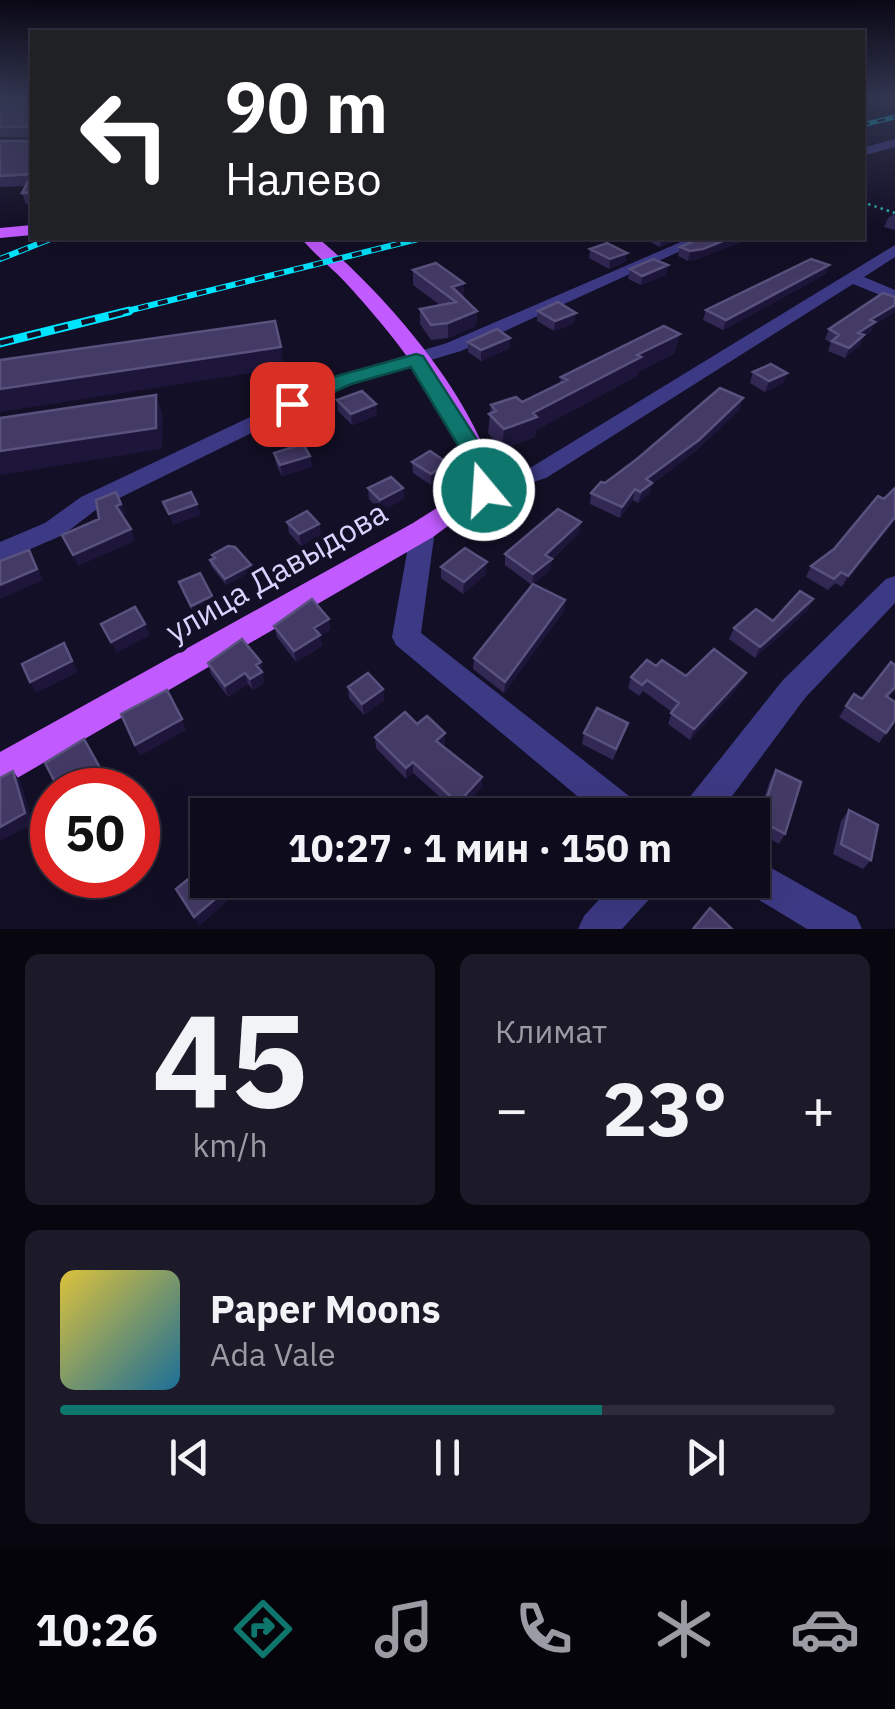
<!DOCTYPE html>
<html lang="ru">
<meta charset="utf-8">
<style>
:root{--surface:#0e0b1c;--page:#1c1929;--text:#f1f3f6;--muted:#9b9ba3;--line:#2e2b3b;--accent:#0f766e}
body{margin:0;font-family:"IBM Plex Sans",sans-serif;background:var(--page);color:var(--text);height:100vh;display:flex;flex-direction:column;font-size:38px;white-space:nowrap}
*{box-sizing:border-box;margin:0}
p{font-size:32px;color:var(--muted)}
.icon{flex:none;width:55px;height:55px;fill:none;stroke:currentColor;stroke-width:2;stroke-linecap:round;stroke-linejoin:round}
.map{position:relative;height:929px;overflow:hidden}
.side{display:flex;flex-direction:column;gap:25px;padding:25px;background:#08060f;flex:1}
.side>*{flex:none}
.guide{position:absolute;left:30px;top:30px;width:835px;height:210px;border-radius:0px;box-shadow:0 10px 40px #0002,0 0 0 2px var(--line);background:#202124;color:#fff;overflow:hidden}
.speed{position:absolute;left:30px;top:768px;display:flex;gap:20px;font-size:50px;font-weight:700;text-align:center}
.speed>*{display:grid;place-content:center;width:130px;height:130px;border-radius:50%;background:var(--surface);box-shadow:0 10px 40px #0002,0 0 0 2px var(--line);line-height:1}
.speed .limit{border:15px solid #d22;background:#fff;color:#111}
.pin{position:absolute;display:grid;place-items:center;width:85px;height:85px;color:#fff;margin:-42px;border-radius:20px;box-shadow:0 5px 15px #0006}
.me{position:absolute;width:110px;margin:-55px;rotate:342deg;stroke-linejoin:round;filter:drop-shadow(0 0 8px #0008)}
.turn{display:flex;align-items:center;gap:35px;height:210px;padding:0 30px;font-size:45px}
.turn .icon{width:130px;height:130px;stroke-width:2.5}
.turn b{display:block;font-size:70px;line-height:85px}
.big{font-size:75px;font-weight:800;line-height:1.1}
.side .card{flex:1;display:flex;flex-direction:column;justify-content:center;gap:15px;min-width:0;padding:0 35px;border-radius:15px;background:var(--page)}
.side .dial{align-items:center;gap:0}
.dial b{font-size:130px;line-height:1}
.song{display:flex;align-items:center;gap:30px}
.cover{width:120px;height:120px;border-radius:15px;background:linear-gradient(135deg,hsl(50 70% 55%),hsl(200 70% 35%))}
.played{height:10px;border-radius:5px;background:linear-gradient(90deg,var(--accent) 70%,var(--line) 70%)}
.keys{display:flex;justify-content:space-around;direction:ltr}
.heat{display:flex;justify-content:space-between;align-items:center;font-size:55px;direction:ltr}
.side .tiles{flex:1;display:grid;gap:25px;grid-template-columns:1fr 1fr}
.card:last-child{grid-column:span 2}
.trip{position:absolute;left:190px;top:798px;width:580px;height:100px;border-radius:0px;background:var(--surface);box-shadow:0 10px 40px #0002,0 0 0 2px var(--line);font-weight:800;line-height:100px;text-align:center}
.menu{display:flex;height:160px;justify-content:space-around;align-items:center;background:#06040b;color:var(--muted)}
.menu .icon{width:70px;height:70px}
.menu .current{color:var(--accent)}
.menu b{font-size:45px;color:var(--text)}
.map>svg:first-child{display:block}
</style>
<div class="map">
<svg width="895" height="929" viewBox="0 0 895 929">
<rect width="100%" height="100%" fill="#130f26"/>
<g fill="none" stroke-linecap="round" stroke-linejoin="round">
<!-- path -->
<path stroke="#2fb8b0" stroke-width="2.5" stroke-dasharray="2.5 4" stroke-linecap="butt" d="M862 202 895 213"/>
<!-- minor -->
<path fill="#3d3a85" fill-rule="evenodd" d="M895 139V147L862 156V148Z
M690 238H709L461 351 351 384 97 509 63 535 0 562V542L45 523 81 497 337 376 447 343Z
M895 245V257L864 277 895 290V301L853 284 546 478 484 498 472 490 476 484 530 468Z
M423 521 432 524 435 530 421 633 638 803 643 815H600L396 645 392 637 411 530 414 524Z
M895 576V603L805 698 718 815H680L685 803 783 680 886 579Z
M752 857 856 916 862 929H807L739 888 736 880H752Z
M617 880H660L655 893 622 929H578L584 916Z"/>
<!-- major -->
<path fill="#c25bff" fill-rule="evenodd" d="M32 225V235L0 238V228Z
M301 238H318C386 295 480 402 497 490L433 537 0 788V752L413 523 470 487C460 416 393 334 345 282 331 267 314 254 301 238Z"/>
<!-- rail-far2 casing -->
<g stroke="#00e5ff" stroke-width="5">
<path id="rail-far2" d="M862 125 895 117"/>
</g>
<!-- rail-far1 casing -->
<g stroke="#00e5ff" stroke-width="6">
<path id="rail-far1" d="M0 259 53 238
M119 313 422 238"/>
</g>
<!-- rail casing -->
<g stroke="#00e5ff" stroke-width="9">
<path id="rail" d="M0 343 129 311"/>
</g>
<!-- rail-far2 -->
<use href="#rail-far2" stroke="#130f26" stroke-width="2.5" stroke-dasharray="8" stroke-linecap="butt"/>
<!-- rail-far1 -->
<use href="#rail-far1" stroke="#130f26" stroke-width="4" stroke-dasharray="10" stroke-linecap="butt"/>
<!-- rail -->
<use href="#rail" stroke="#130f26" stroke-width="5" stroke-dasharray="14" stroke-linecap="butt"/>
</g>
<!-- wall -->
<path fill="#312854" d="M32 99V204H26L22 193 26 186 0 187V141H29L30 137H0V100Z
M895 213V230L884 227 888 218Z
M642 238H682L660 247Z
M701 238H750L701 258 688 261 678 256 680 247Z
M590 249 627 253 625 262 609 269 589 258Z
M829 265 826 274 723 330 703 320 706 310Z
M630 269 666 275 641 285 628 279Z
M413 270 464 298 477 311 476 326 448 338 431 340 420 324V309L440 305 413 285Z
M895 297V312L873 325 871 332 863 337 860 345 845 358 828 351 831 343 825 339 829 329Z
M538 311 574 323 554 331 537 321Z
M468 342 510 348 481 361 468 352Z
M675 353 638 372 637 376 536 430 535 437 502 449 488 433 491 405 522 402 560 383 561 377Z
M753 372 787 373 783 383 765 392 750 383Z
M337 400 377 415 352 425 338 411Z
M740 409 696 451 652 484 649 494 638 503 633 500 620 518 590 504 591 493 605 483Z
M274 453 310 456 312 467 282 476 276 464Z
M412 462 448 474 431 485 413 473Z
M368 488H403L404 499 381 511 369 499Z
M895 488 842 587 835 583 828 590 806 577 811 566 834 549Z
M287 522 319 524 321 535 301 546 289 533Z
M579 533 552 559 550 570 533 584 565 600 564 611 504 693 473 669 474 658 532 585 505 565V554Z
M212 555 252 571 226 585 211 566 210 560 214 559Z
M441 567 486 574 463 594 441 578Z
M179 582 216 607 195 617 183 593Z
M813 599 808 610 755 658 729 639 734 628 773 621Z
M329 619 330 630 320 636 322 646 296 662 277 637 274 626Z
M261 662 264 683 253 690 248 684 228 697 211 674 208 663Z
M895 665V690L888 697 895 720 879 743 839 717 846 706 862 699Z
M656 666 686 676 741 684 690 740 668 724 672 712 643 691 639 696 628 688 631 677Z
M348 687 383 689 384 700 364 715 349 698Z
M628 723 613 760 582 744 584 733Z
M417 724 445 733V744L443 746 482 777V787L458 813 413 773 406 779 376 748 375 737Z
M776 770 785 834 779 844 754 830 770 780Z
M849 810 871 860 863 869 833 854 841 821Z
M500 880H551L534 899 519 883 510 892Z"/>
<!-- shaded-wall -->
<path fill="#1d163a" d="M662 238H682L660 247Z
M730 238H750L701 258 688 261 690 251Z
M627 253 625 262 609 269 610 259Z
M668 265 666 275 641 285 642 276Z
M829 265 826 274 723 330 726 320Z
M464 283V298L452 287Z
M895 305V312L873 325 871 332 863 337 860 345 845 358 849 348 858 333 870 320Z
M477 311 476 326 448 338V323Z
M576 313 574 323 554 331 555 321Z
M680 334 675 353 638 372 637 376 536 430 535 437 502 449 504 429 637 355Z
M510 338V348L481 361V350Z
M281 347 284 368 0 412V389Z
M787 373 783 383 765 392 769 381Z
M156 395 163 416 162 449 0 475V451Z
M743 398 740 409 696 451 652 484 649 494 638 503 646 479Z
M376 404 377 415 352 425 351 414Z
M310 456 312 467 282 476 280 465Z
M448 463V474L431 485V474Z
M403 488 404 499 381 511 380 500Z
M635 489 633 500 620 518 622 507Z
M121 504 126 515 120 517 116 506Z
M197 504 201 515 173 525 169 514Z
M895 517V521L842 587 848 576Z
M581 522 579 533 548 562 552 559 550 570 532 585 533 574 545 555Z
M319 524 321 535 301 546 299 534Z
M131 529 135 541 78 566 73 555Z
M29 550 43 580 0 599V585Z
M487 562 486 574 463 594 464 582Z
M251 565 252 571 226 585 225 579Z
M212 596 216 607 195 617 191 606Z
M813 599 808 610 755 658 760 647Z
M565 600 564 611 504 693 505 682Z
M329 619 330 630 320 636 322 646 296 662 294 651 314 628Z
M145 624 150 635 117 653 111 642Z
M64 643 78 672 36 693 30 682Z
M261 662 264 683 253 690 250 679 256 665Z
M245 673 248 684 228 697 225 686Z
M746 673 741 684 690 740 694 729Z
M383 689 384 700 364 715 362 704Z
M182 719 186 730 140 756 135 745Z
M445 733V744L436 752V741Z
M84 739 112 790H99Z
M413 762V773L406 779V768Z
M13 771 21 782 33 824 0 841V827Z
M482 777V787L458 813V803Z
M514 880H520L519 883 510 892 512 883Z
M545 880H551L534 899 536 890Z
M235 882 239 891 199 926 194 917Z"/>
<!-- building -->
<path fill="#433a66" stroke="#5a527e" stroke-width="2.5" d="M32 99V174L0 176V141H29L32 131 29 127H0V100Z
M32 174V192L22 193Z
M701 238H730L703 249 690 251 680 247Z
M607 243 627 253 610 259 590 249Z
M653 259 668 265 642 276 630 269Z
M811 259 829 265 726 320 706 310Z
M436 263 464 283 452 287 477 311 448 323 431 325 420 309 456 302 413 270Z
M883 293 895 297V305L870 320 875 322 858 333 864 335 849 348 832 341 839 335 829 329Z
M558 302 576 313 555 321 538 311Z
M275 321 281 347 0 389V360Z
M664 326 680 334 637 355 641 357 533 413 537 417 504 429 489 414 496 411 491 405 516 397 522 402 567 380 561 377Z
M497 329 510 338 481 350 468 342Z
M771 364 787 373 769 381 753 372Z
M720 388 743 398 699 440 646 479 652 483 640 492 635 489 622 507 591 493 601 482 605 483 637 459Z
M362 391 376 404 351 414 337 400Z
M156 395V428L0 451V418Z
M303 444 310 456 280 465 274 453Z
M430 451 448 463 431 474 412 462Z
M391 477 403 488 380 500 368 488Z
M895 488V517L848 576 841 572 834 579 811 566 834 549 878 496 884 499Z
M116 492 121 504 116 506 131 529 73 555 62 535 99 519 96 500Z
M191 492 197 504 169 514 163 502Z
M558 509 581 522 545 555 552 559 533 574 505 554Z
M307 511 319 524 299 534 287 522Z
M228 546 235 547 251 565 225 579 210 560 215 558 212 555Z
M465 548 487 562 464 582 441 567Z
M29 550 37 569 0 585V561Z
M200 573 212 596 191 606 179 582Z
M533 584 565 600 505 682 474 658Z
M800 591 813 599 760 647 734 628 756 609 773 621Z
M312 599 329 619 314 628 320 635 294 651 274 626Z
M135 607 145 624 111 642 101 624Z
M242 639 261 662 256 665 262 672 250 679 245 673 225 686 208 663Z
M64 643 72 661 30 682 22 664Z
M714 649 746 673 694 729 671 713 679 703 647 680 642 685 631 677 647 660 656 666 662 660 686 676Z
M891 662 895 665V687L886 696 895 702V720L886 733 846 706 854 694 862 699Z
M368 673 383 689 362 704 348 687Z
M167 690 182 719 135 745 121 714Z
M597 708 628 723 616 749 584 733Z
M405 712 417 724 427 716 445 733 436 741 482 777 458 803 413 762 406 768 375 737Z
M84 739 109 784 99 790H59L45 763Z
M776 770 801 782 785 834 760 820Z
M13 771 25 813 0 827V778Z
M849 810 878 825 871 860 841 844Z
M208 863V880H234L235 882 194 917 176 889Z
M527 880H545L536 890Z
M710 908 732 929H693Z"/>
<!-- sky -->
<linearGradient id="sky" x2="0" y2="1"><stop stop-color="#0a0815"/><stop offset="0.43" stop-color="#333752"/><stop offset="1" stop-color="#333752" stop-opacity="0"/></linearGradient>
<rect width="895" height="229" fill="url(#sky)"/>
<!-- route -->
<path fill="#0f766e" stroke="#0a4d48" stroke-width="2.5" d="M416 354 423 356 490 460 496 490 492 495H475L467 460 411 367 351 384 299 408 292 410 282 404 337 376Z"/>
<g text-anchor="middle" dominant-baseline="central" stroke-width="10" stroke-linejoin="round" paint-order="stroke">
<!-- street labels -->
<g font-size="32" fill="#d9d4ff" stroke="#130f26">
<text transform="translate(276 571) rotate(-30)">улица Давыдова</text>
</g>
</g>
</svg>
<div class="speed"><div class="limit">50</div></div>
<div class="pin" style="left:292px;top:404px;background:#d93025"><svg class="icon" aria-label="arrive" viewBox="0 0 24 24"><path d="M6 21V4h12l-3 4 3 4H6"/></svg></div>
<svg class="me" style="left:484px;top:490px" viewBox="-20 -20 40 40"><circle r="17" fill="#0f766e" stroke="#fff" stroke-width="3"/><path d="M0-11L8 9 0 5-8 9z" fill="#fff"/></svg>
<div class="trip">10:27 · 1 мин · 150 m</div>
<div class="guide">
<div class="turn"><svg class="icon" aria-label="left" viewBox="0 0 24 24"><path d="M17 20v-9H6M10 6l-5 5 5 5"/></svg><div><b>90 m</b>Налево</div></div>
</div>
</div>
<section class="side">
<div class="tiles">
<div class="card dial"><b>45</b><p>km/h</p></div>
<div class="card"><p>Климат</p>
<div class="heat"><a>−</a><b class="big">23°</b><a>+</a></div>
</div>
<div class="card">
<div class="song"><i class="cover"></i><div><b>Paper Moons</b><p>Ada Vale</p></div></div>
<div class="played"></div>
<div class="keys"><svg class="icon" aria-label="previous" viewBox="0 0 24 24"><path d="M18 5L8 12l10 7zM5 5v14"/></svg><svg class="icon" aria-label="pause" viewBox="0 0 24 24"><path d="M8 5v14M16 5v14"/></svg><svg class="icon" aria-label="next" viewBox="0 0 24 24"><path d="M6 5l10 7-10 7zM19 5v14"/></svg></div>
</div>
</div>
</section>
<nav class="menu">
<b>10:26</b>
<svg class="icon current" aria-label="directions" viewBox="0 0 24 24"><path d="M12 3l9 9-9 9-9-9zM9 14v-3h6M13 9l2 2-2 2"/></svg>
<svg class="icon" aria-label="music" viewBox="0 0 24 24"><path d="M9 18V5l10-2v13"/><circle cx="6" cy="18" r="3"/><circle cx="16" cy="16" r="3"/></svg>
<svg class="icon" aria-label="phone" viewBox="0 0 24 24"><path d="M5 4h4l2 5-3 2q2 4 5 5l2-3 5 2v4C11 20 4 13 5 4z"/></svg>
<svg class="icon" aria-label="climate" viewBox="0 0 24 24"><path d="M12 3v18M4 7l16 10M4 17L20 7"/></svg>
<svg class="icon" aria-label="car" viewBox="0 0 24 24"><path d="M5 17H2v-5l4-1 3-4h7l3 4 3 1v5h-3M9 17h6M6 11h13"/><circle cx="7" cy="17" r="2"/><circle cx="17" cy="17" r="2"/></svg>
</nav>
